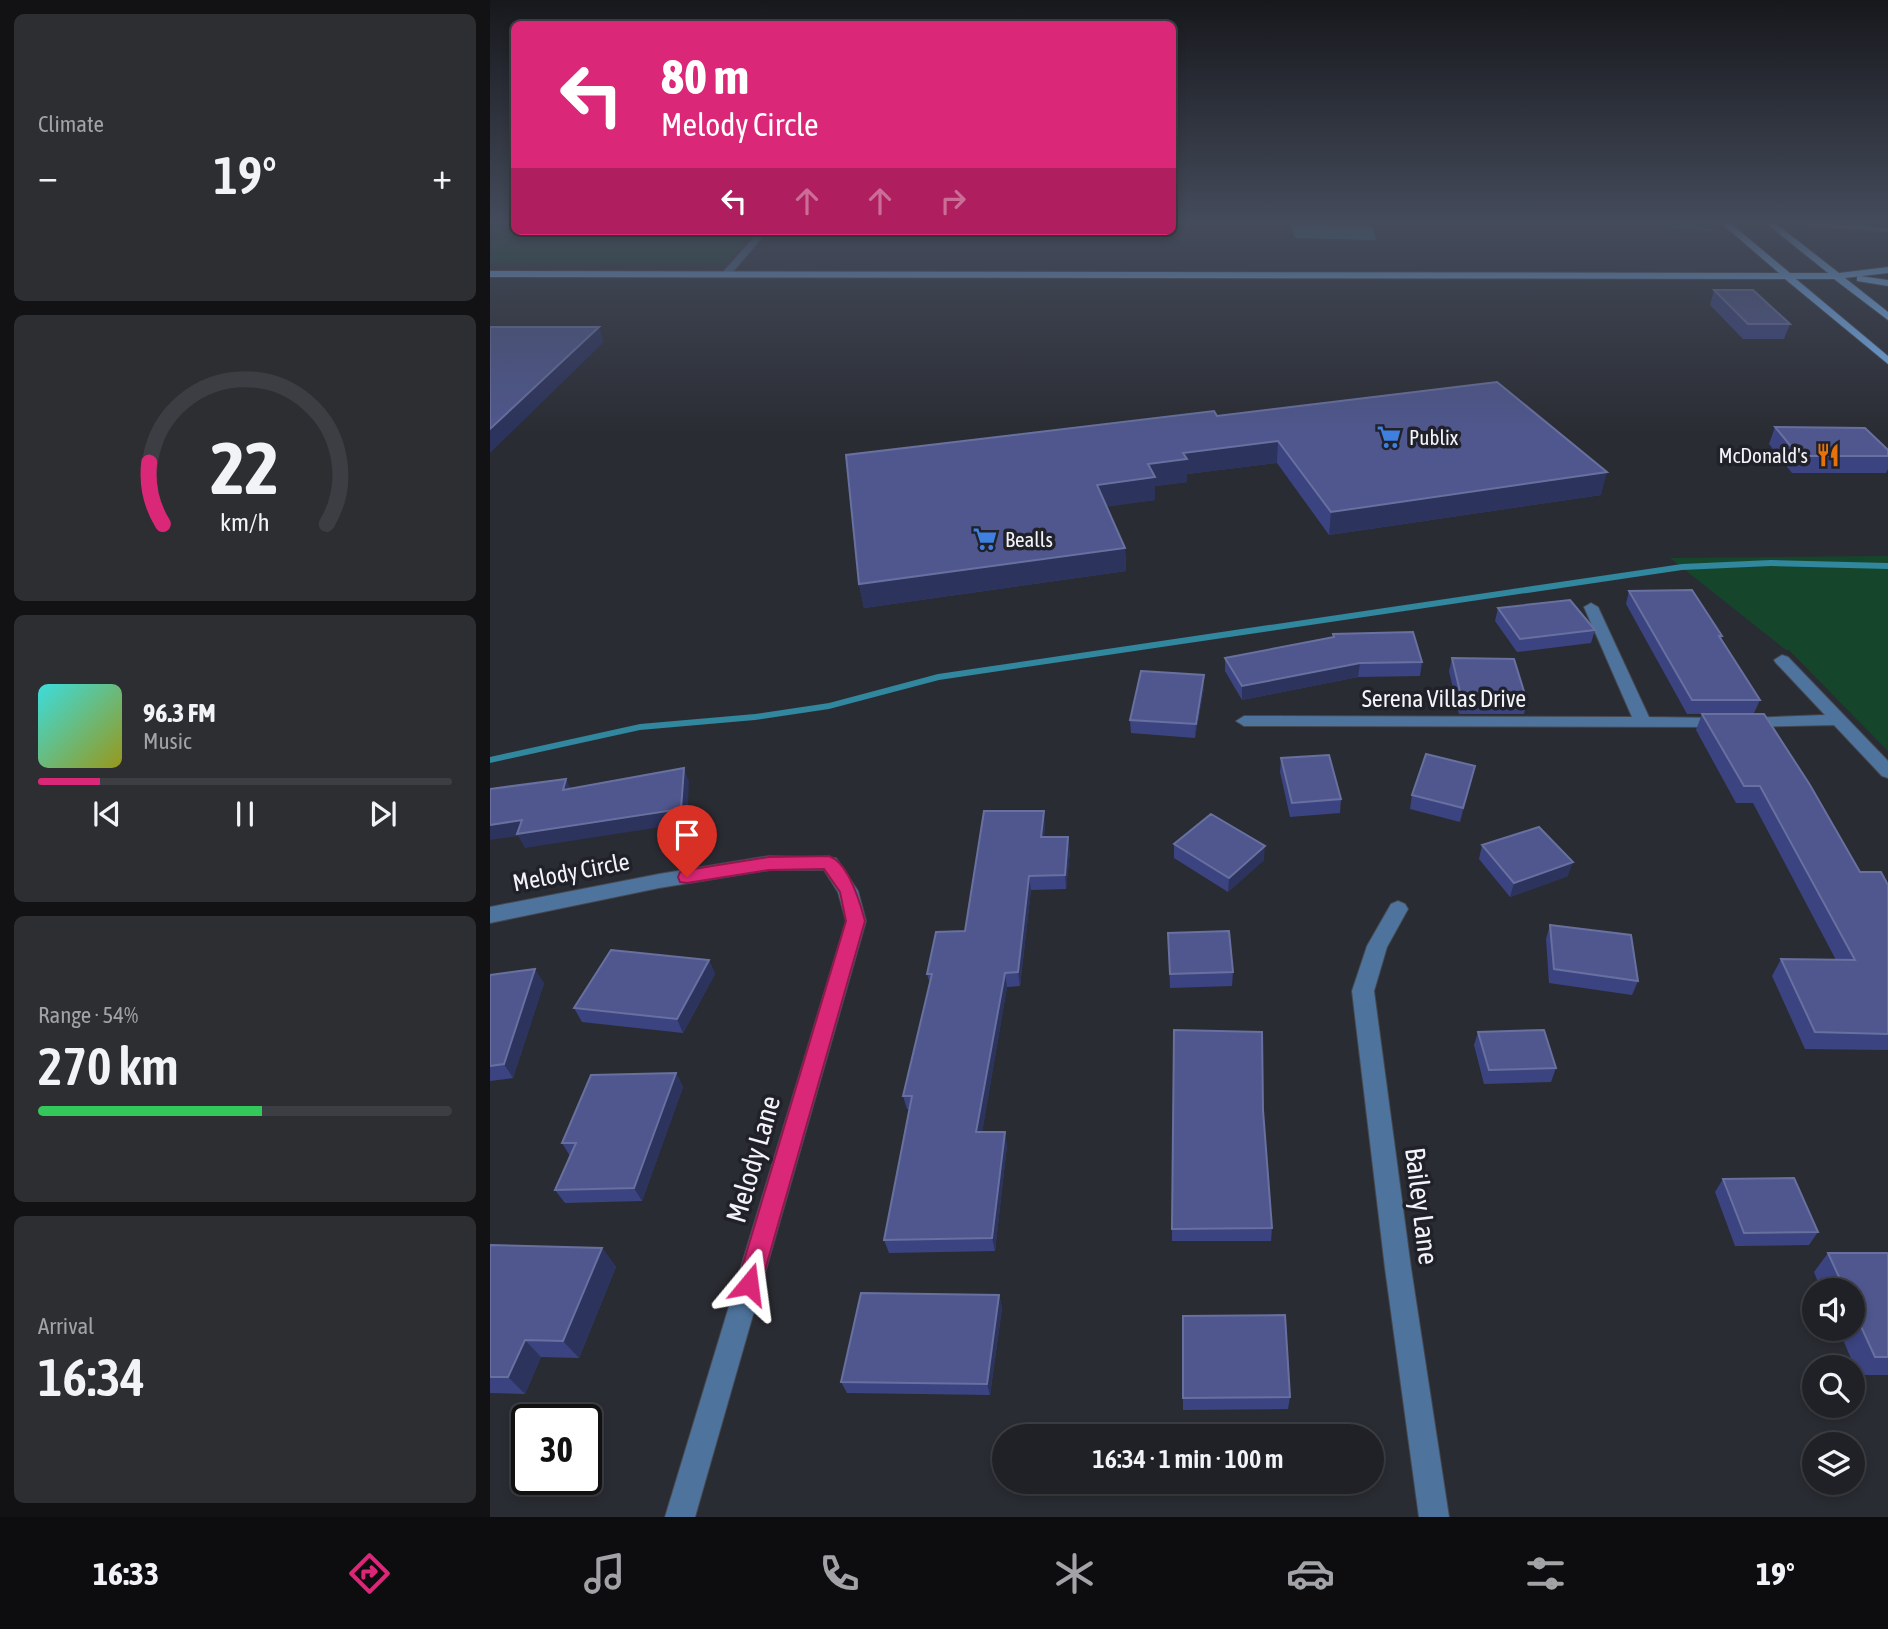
<!DOCTYPE html>
<meta charset="utf-8">
<style>
:root{--surface:#202126;--page:#2d2e32;--text:#f1f3f6;--muted:#a2a3a7;--line:#3d3e43;--accent:#db2777}
body{margin:0;font-family:"Asap Condensed",sans-serif;background:var(--page);color:var(--text);height:100vh;display:flex;flex-direction:column;font-size:26px;white-space:nowrap}
*{box-sizing:border-box;margin:0}
p{font-size:23px;color:var(--muted)}
.icon{flex:none;width:38px;height:38px;fill:none;stroke:currentColor;stroke-width:2;stroke-linecap:round;stroke-linejoin:round}
.map{position:relative;flex:1;overflow:hidden}
.sheet{display:flex;flex-direction:column;gap:14px;padding:14px;background:#121215;width:490px}
.sheet>*{flex:none}
.top-card{position:absolute;left:21px;top:21px;width:665px;height:214px;border-radius:10px;box-shadow:0 4px 10px #0003,0 0 0 2px var(--line);background:#db2777;color:#fff;overflow:hidden}
.controls{position:absolute;left:1312px;top:1278px;display:grid;gap:14px}
.controls a{display:grid;place-items:center;width:63px;height:63px;border-radius:50%;background:var(--surface);box-shadow:0 4px 10px #0003,0 0 0 2px var(--line);font-size:35px}
.speed{position:absolute;left:21px;top:1404px;display:flex;gap:14px;font-size:35px;font-weight:700;text-align:center}
.speed>*{display:grid;place-content:center;width:91px;height:91px;border-radius:50%;background:var(--surface);box-shadow:0 4px 10px #0003,0 0 0 2px var(--line);line-height:1}
.speed .limit{border:4px solid #111;border-radius:10px;background:#fff;color:#111}
.pin{position:absolute;display:grid;place-items:center;width:60px;height:60px;color:#fff;margin:-72px -30px;border-radius:50% 50% 50% 0;rotate:-45deg;box-shadow:0 0 7px #0007}
.pin .icon{rotate:45deg}
.me{position:absolute;width:77px;margin:-38px;rotate:16deg;stroke-linejoin:round;filter:drop-shadow(0 0 5px #0008)}
.turn{display:flex;align-items:center;gap:24px;height:147px;padding:0 35px;font-size:32px}
.turn .icon{width:91px;height:91px;stroke-width:2.5}
.turn b{display:block;font-size:49px;line-height:60px}
.lanes{display:flex;align-items:center;height:66px;padding:0 35px;background:#0003;justify-content:center;gap:35px;direction:ltr}
.lanes .off{opacity:.35}
.big{font-size:52px;font-weight:600;line-height:1.1}
.sheet .card{flex:1;display:flex;flex-direction:column;justify-content:center;gap:10px;min-width:0;padding:0 24px;border-radius:10px;background:var(--page)}
.sheet .dial{align-items:center;gap:0}
.dial svg{height:182px;overflow:visible;fill:none;stroke:var(--line);stroke-width:7;stroke-linecap:round;text-anchor:middle}
.dial text{fill:var(--text);stroke:none}
.song{display:flex;align-items:center;gap:21px}
.cover{width:84px;height:84px;border-radius:10px;background:linear-gradient(135deg,hsl(180 70% 55%),hsl(60 70% 35%))}
.played{height:7px;border-radius:4px;background:linear-gradient(90deg,var(--accent) 15%,var(--line) 15%)}
.keys{display:flex;justify-content:space-around;direction:ltr}
.heat{display:flex;justify-content:space-between;align-items:center;font-size:38px;direction:ltr}
.charge{height:10px;border-radius:5px;background:linear-gradient(90deg,#34c759 54%,var(--line) 0)}
.trip{position:absolute;left:502px;top:1424px;width:392px;height:70px;border-radius:35px;background:var(--surface);box-shadow:0 4px 10px #0003,0 0 0 2px var(--line);font-weight:600;line-height:70px;text-align:center}
.dock{display:flex;height:112px;justify-content:space-around;align-items:center;background:#0d0d0f;color:var(--muted)}
.dock .icon{width:49px;height:49px}
.dock .selected{color:var(--accent)}
.dock b{font-size:32px;color:var(--text)}
main{display:flex;flex:1;min-height:0}
.map>svg:first-child{display:block}
</style>
<main>
<section class="sheet">
<div class="card"><p>Climate</p>
<div class="heat"><a>−</a><b class="big">19°</b><a>+</a></div>
</div>
<div class="card dial"><svg viewBox="0 0 100 80">
<path d="M14 69A42 42 0 1 1 86 69"/>
<path d="M14 69A42 42 0 0 1 8 42" stroke="#db2777"/>
<text x="50" y="56" font-size="32" font-weight="700">22</text>
<text x="50" y="72" font-size="11">km/h</text>
</svg></div>
<div class="card">
<div class="song"><i class="cover"></i><div><b>96.3 FM</b><p>Music</p></div></div>
<div class="played"></div>
<div class="keys"><svg class="icon" aria-label="previous" viewBox="0 0 24 24"><path d="M18 5L8 12l10 7zM5 5v14"/></svg><svg class="icon" aria-label="pause" viewBox="0 0 24 24"><path d="M8 5v14M16 5v14"/></svg><svg class="icon" aria-label="next" viewBox="0 0 24 24"><path d="M6 5l10 7-10 7zM19 5v14"/></svg></div>
</div>
<div class="card"><p>Range · 54%</p><b class="big">270 km</b><div class="charge"></div></div>
<div class="card"><p>Arrival</p><b class="big">16:34</b></div>
</section>
<div class="map">
<svg width="1398" height="1517" viewBox="0 0 1398 1517">
<rect width="100%" height="100%" fill="#2a2c33"/>
<!-- green -->
<path fill="#15462c" d="M0 223H24V231H265L236 263H0Z
M1398 556V751L1299 650H1296L1180 558Z"/>
<!-- water -->
<path fill="#30879e" d="M800 223H881L886 240 805 238Z"/>
<g fill="none" stroke-linecap="round" stroke-linejoin="round">
<!-- stream -->
<path fill="#30879e" fill-rule="evenodd" d="M1138 223H1157L1223 230 1221 231Z
M1281 560 1398 563V569L1281 566 1192 570 449 680 339 709 265 720 150 730 0 763V757L150 724 265 714 339 703 448 674 1192 564Z"/>
<!-- minor casing -->
<g stroke="#46484f" stroke-width="2">
<path id="minor" d="M1308 223 1398 228V232L1312 225Z
M270 231H278L239 276H233V272Z
M1101 603 1108 607 1159 717 1230 718 1238 723 1236 727 754 726 746 721 754 716 1142 717 1094 607Z
M1292 655 1298 657 1398 761V778L1392 776 1344 725 1252 727 1250 723 1258 718 1335 715 1286 663 1284 660Z
M279 856 346 858 368 891 376 921 205 1517H175L356 921 348 892 334 870H279L169 888 0 923V907L169 874Z
M908 901 915 904 918 909 897 947 884 991 921 1268 959 1517H929L895 1268 862 991 877 946 901 904Z"/>
</g>
<!-- major casing -->
<g stroke="#46484f" stroke-width="2">
<path id="major" d="M1231 223H1240L1300 273H1338L1276 223H1285L1349 273 1398 267V273L1355 278 1398 312V320L1344 279H1306L1398 356V364L1295 279 0 277V271L1289 273Z
M1370 276 1398 280V286L1367 281V277Z"/>
</g>
<!-- minor -->
<use href="#minor" fill="#4e739c" fill-rule="evenodd"/>
<!-- major -->
<use href="#major" fill="#7ab9fb" fill-rule="evenodd"/>
</g>
<!-- wall -->
<path fill="#3b4481" d="M76 231H184L179 235H78Z
M1224 290 1300 324 1294 339H1253L1220 305Z
M727 416 1111 495 839 535 787 463 697 474V482L665 486V500L617 506 635 548 636 571 374 608 369 584Z
M1285 427 1398 450V469L1396 473H1302L1279 444Z
M1139 591 1232 636 1231 639 1270 700 1264 713 1197 714 1136 604Z
M1008 608 1105 630 1101 643 1027 652 1005 621Z
M843 634 932 662 930 676 868 677 752 700 735 671V658L843 637Z
M962 658 1037 701 1034 714H969L959 671Z
M714 675V688L705 738 641 733 640 720Z
M1212 714 1370 872 1398 885V1050L1315 1049 1282 976 1291 959 1346 960 1263 803H1246L1206 730Z
M791 758 851 799 850 813 800 817 790 772Z
M982 780 970 822 920 809 922 795Z
M555 824 554 837 580 851 576 889 541 890 530 986 517 987 492 1132 517 1145 505 1251 399 1253 394 1240 419 1109H417L413 1096 440 984 437 974 475 931Z
M684 844 774 860 738 892 684 858Z
M992 845 1078 876 1020 897 989 859Z
M1060 925 1148 981 1142 995 1059 983 1056 939Z
M678 933 743 972 742 986 680 988Z
M219 960 225 974 193 1033 92 1022 84 1008Z
M0 975 54 983 23 1078 0 1081Z
M988 1032 1066 1068 1061 1082 994 1084 984 1045Z
M186 1073 193 1087 152 1201 75 1203 65 1190 80 1156 72 1143Z
M773 1110 782 1228 781 1241H682V1229Z
M1233 1179 1328 1232 1319 1245 1245 1246 1225 1192Z
M0 1245 112 1248 126 1267 89 1358 51 1357 35 1394 0 1393Z
M1338 1253H1398V1375H1368L1348 1328H1363V1290H1331L1324 1272Z
M509 1295 512 1308 500 1395 357 1393 351 1382Z
M693 1316 800 1397 798 1409 693 1410Z"/>
<!-- shaded-wall -->
<path fill="#2c335c" d="M109 327 114 342 0 453V429Z
M788 441 787 463 697 474V482L665 486V500L609 508 607 485 658 464 693 453Z
M1117 472 1111 495 839 535 841 512Z
M635 548 636 571 374 608 369 584Z
M870 663 868 677 752 700V686Z
M714 675V688L705 738 706 724Z
M985 766 982 780 970 822 973 808Z
M194 768 199 782 197 823 35 848 28 836 0 840V825L32 820Z
M76 779 83 793 73 790Z
M554 811 555 824 553 851 551 837Z
M578 837 580 851 576 889 575 875Z
M775 846 774 860 738 892 739 878Z
M1083 862 1078 876 1020 897 1024 883Z
M539 876 541 890 530 986 528 972Z
M219 960 225 974 193 1033 187 1019Z
M45 969 54 983 23 1078 14 1064Z
M515 973 517 987 490 1145 486 1132Z
M186 1073 193 1087 152 1201 144 1188Z
M515 1132 517 1145 505 1251 502 1238Z
M112 1248 126 1267 89 1358 73 1341Z
M509 1295 512 1308 500 1395 497 1384Z
M35 1340 51 1357 35 1394 18 1377Z"/>
<!-- building -->
<path fill="#4f578e" stroke="#68709f" stroke-width="2" d="M1224 290H1263L1300 324H1258Z
M0 327H109L0 429Z
M1007 382 1117 472 841 512 788 441 693 453 697 459 658 464 665 477 607 485 635 548 369 584 356 455 724 411 727 416Z
M1285 427 1375 428 1398 450V456H1309Z
M1202 590 1232 636H1229L1270 700H1202L1139 591Z
M1080 600 1105 630 1030 639 1008 608Z
M923 632 932 662 870 663 752 686 735 658 844 637 843 634Z
M962 658 1024 659 1037 701 972 700Z
M651 671 714 675 706 724 640 720Z
M1212 714H1274L1320 785 1370 872H1391L1398 885V1034L1325 1032 1291 959 1365 960 1270 786H1254Z
M936 754 985 766 973 808 922 795Z
M839 755 851 799 802 803 791 758Z
M194 768 191 809 27 834 32 820 0 825V789L76 779 73 790Z
M494 811H554L551 837H578L575 875 539 876 528 972 515 973 486 1132H515L502 1238 394 1240 422 1096H413L442 974H437L446 932 475 931Z
M721 814 775 846 739 878 684 844Z
M1049 827 1083 862 1024 883 992 845Z
M1060 925 1141 935 1148 981 1064 969Z
M739 931 743 972 680 974 678 933Z
M121 950 219 960 187 1019 84 1008Z
M45 969 14 1064 0 1066V975Z
M684 1030 772 1032 773 1110 782 1228 682 1229Z
M1054 1030 1066 1068 999 1070 988 1032Z
M186 1073 144 1188 65 1190 86 1143H72L101 1075Z
M1304 1178 1328 1232 1254 1233 1233 1179Z
M0 1245 112 1248 73 1341 35 1340 18 1377H0Z
M1338 1253H1398V1357H1385L1363 1309V1290H1355Z
M371 1293 509 1295 497 1384 351 1382Z
M795 1315 800 1397 693 1398V1316Z"/>
<!-- sky -->
<linearGradient id="sky" x2="0" y2="1"><stop stop-color="#17181c"/><stop offset="0.51" stop-color="#444b5b"/><stop offset="1" stop-color="#444b5b" stop-opacity="0"/></linearGradient>
<rect width="1398" height="435" fill="url(#sky)"/>
<!-- route -->
<path fill="#db2777" stroke="#8e194d" stroke-width="2" d="M339 856C359 863 370 902 375 921L271 1284 268 1292 259 1296 250 1292 247 1284 356 921 350 892 334 869 279 870 197 883 190 882 188 877 190 872 197 870 279 857Z"/>
<!-- icons -->
<defs>
<g id="supermarket-bare" transform="scale(1.89)"><path d="M-6-5.5h2.5l.6 2H6L4.5 2H-2.5L-4.4-4H-6ZM-1.5 3.2a1.3 1.3 0 1 0 .1 0ZM3 3.2a1.3 1.3 0 1 0 .1 0Z" fill="#3f7fe0" stroke="#212229" stroke-width="2.5" paint-order="stroke"/></g>
<g id="restaurant-bare" transform="scale(1.89)"><path d="M-5-6h1v4h1v-4h1v4h1v-4h1v5L-1.5 .5V6h-2V.5L-5-1ZM5-6V6H3V1.5H1.5Q1.5-4 5-6Z" fill="#e8710a" stroke="#212229" stroke-width="2.5" paint-order="stroke"/></g>
</defs>
<g fill-rule="evenodd">
<use href="#supermarket-bare" x="899" y="437"/>
<use href="#restaurant-bare" x="1338" y="455"/>
<use href="#supermarket-bare" x="495" y="539"/>
</g>
<g text-anchor="middle" dominant-baseline="central" stroke-width="7" stroke-linejoin="round" paint-order="stroke">
<!-- far-poi labels -->
<g font-size="21" fill="#f3f4f9" stroke="#212229" text-anchor="start">
<text x="919" y="437">Publix</text>
<text x="1318" y="455" text-anchor="end">McDonald's</text>
<text x="515" y="539">Bealls</text>
</g>
<!-- street labels -->
<g font-size="24" fill="#f3f4f9" stroke="#212229">
<text x="954" y="698">Serena Villas Drive</text>
<text transform="translate(81 872) rotate(-11)">Melody Circle</text>
</g>
<!-- near-street labels -->
<g font-size="28" fill="#f3f4f9" stroke="#212229">
<text transform="translate(263 1159) rotate(-74)">Melody Lane</text>
<text transform="translate(932 1206) rotate(83)">Bailey Lane</text>
</g>
</g>
</svg>
<div class="controls">
<a><svg class="icon" aria-label="sound" viewBox="0 0 24 24"><path d="M4 9h4l5-4v14l-5-4H4zM17 9q2 3 0 6"/></svg></a>
<a><svg class="icon" aria-label="search" viewBox="0 0 24 24"><circle cx="10" cy="10" r="6"/><path d="M15 15l6 6"/></svg></a>
<a><svg class="icon" aria-label="layers" viewBox="0 0 24 24"><path d="M12 4l9 5-9 5-9-5zM3 14l9 5 9-5"/></svg></a>
</div>
<div class="speed"><div class="limit">30</div></div>
<div class="pin" style="left:197px;top:877px;background:#d93025"><svg class="icon" aria-label="arrive" viewBox="0 0 24 24"><path d="M6 21V4h12l-3 4 3 4H6"/></svg></div>
<svg class="me" style="left:259px;top:1284px" viewBox="-20 -20 40 40"><path d="M0-17L14 15 0 8-14 15z" fill="#db2777" stroke="#fff" stroke-width="4"/></svg>
<div class="trip">16:34 · 1 min · 100 m</div>
<div class="top-card">
<div class="turn"><svg class="icon" aria-label="left" viewBox="0 0 24 24"><path d="M17 20v-9H6M10 6l-5 5 5 5"/></svg><div><b>80 m</b>Melody Circle</div></div>
<div class="lanes"><svg class="icon" aria-label="left" viewBox="0 0 24 24"><path d="M17 20v-9H6M10 6l-5 5 5 5"/></svg><svg class="icon off" aria-label="ahead" viewBox="0 0 24 24"><path d="M12 20V5M6 11l6-6 6 6"/></svg><svg class="icon off" aria-label="ahead" viewBox="0 0 24 24"><path d="M12 20V5M6 11l6-6 6 6"/></svg><svg class="icon off" aria-label="right" viewBox="0 0 24 24"><path d="M7 20v-9h11M14 6l5 5-5 5"/></svg></div>
</div>
</div>
</main>
<nav class="dock">
<b>16:33</b>
<svg class="icon selected" aria-label="directions" viewBox="0 0 24 24"><path d="M12 3l9 9-9 9-9-9zM9 14v-3h6M13 9l2 2-2 2"/></svg>
<svg class="icon" aria-label="music" viewBox="0 0 24 24"><path d="M9 18V5l10-2v13"/><circle cx="6" cy="18" r="3"/><circle cx="16" cy="16" r="3"/></svg>
<svg class="icon" aria-label="phone" viewBox="0 0 24 24"><path d="M5 4h4l2 5-3 2q2 4 5 5l2-3 5 2v4C11 20 4 13 5 4z"/></svg>
<svg class="icon" aria-label="climate" viewBox="0 0 24 24"><path d="M12 3v18M4 7l16 10M4 17L20 7"/></svg>
<svg class="icon" aria-label="car" viewBox="0 0 24 24"><path d="M5 17H2v-5l4-1 3-4h7l3 4 3 1v5h-3M9 17h6M6 11h13"/><circle cx="7" cy="17" r="2"/><circle cx="17" cy="17" r="2"/></svg>
<svg class="icon" aria-label="filters" viewBox="0 0 24 24"><path d="M4 7h16M4 17h16"/><circle cx="9" cy="7" r="2"/><circle cx="15" cy="17" r="2"/></svg>
<b>19°</b>
</nav>
